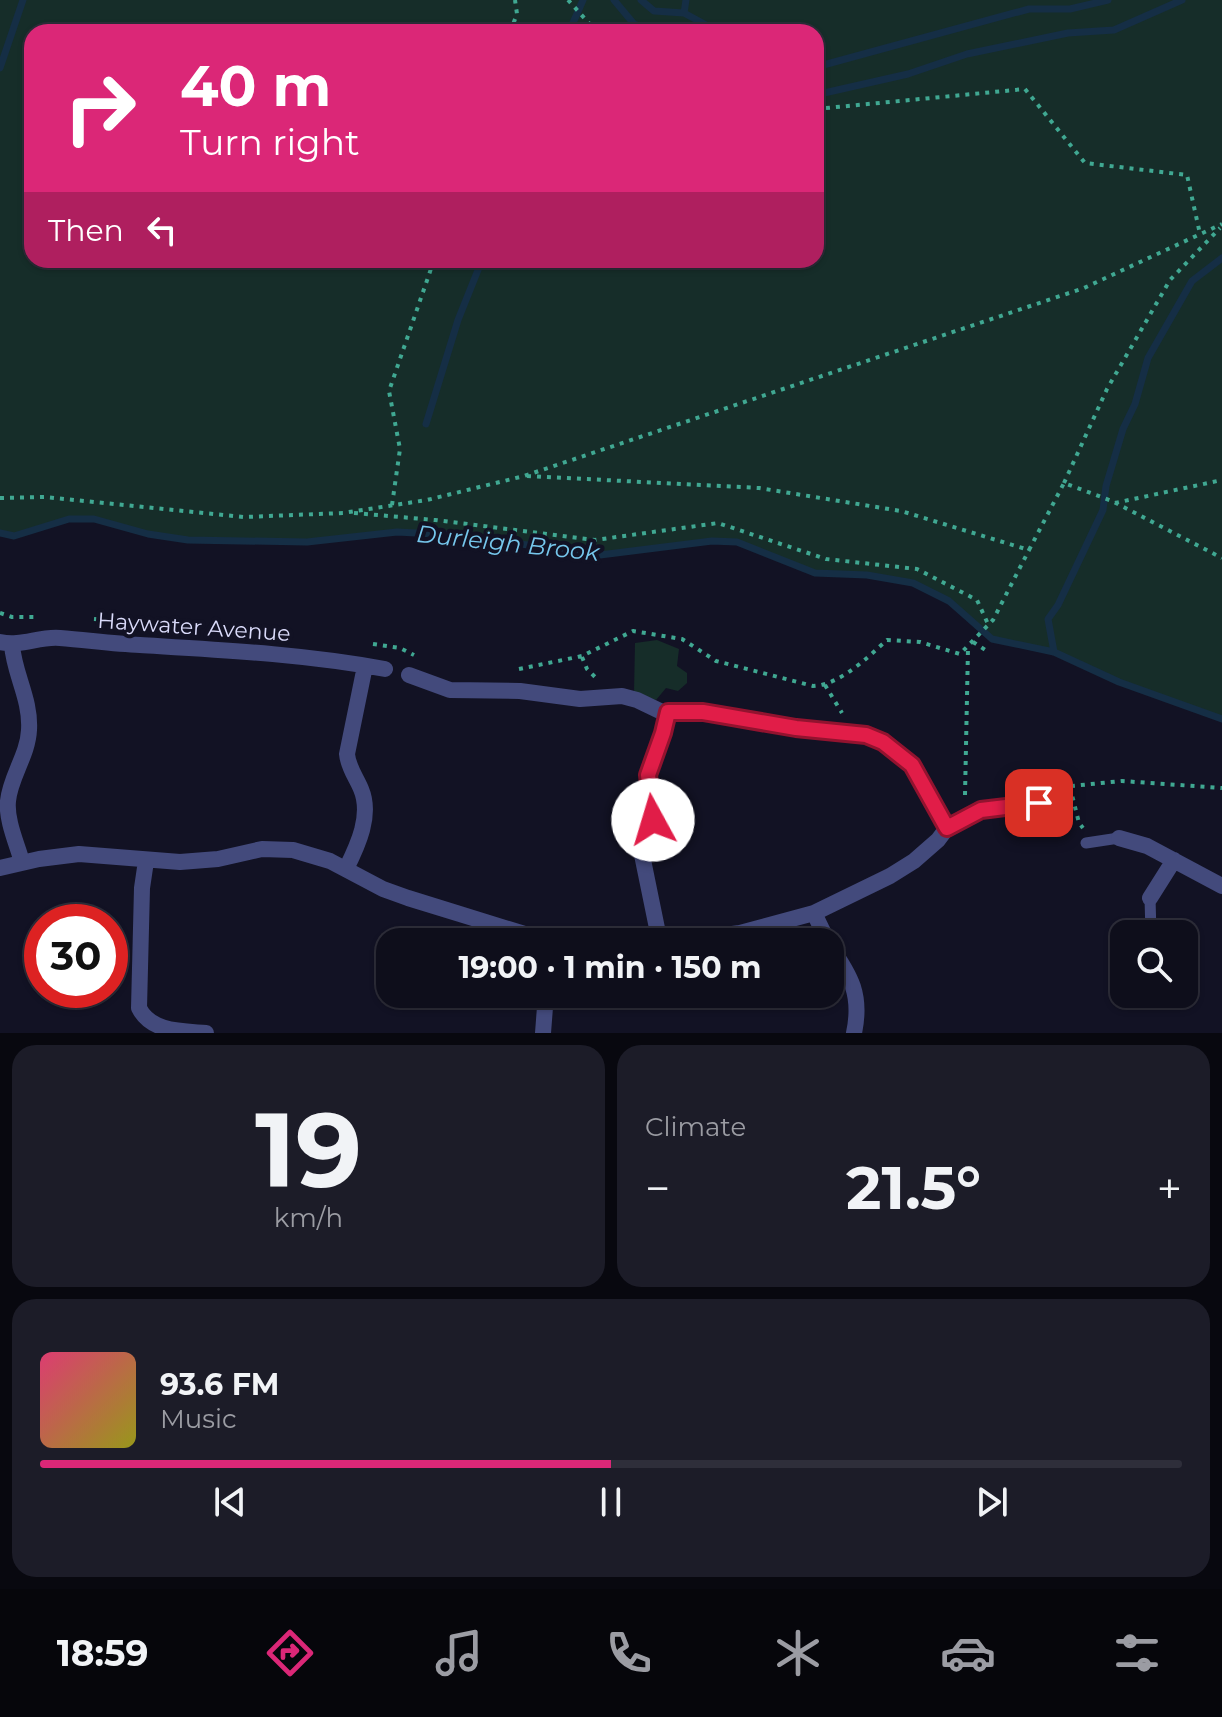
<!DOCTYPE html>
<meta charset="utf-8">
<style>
:root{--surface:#0e0e1b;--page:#1c1c28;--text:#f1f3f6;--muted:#9b9ca3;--line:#2e2e3a;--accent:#db2777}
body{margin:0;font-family:Montserrat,sans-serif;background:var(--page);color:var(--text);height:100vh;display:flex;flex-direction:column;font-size:30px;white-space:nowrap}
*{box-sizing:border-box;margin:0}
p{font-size:26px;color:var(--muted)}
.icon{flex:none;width:44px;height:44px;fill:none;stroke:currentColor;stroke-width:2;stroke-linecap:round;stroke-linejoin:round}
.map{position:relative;height:1033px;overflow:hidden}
.drawer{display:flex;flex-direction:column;gap:12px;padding:12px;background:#08080f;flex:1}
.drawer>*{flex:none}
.hud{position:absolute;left:24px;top:24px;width:800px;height:244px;border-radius:24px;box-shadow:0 2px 6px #0004,0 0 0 2px var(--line);background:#db2777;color:#fff;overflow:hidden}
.buttons{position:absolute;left:1110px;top:920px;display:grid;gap:16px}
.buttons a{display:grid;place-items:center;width:88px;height:88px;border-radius:16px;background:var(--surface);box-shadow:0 2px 6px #0004,0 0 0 2px var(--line);font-size:40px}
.speed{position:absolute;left:24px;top:904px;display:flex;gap:16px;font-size:40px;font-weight:700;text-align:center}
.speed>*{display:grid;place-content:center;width:104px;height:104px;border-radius:50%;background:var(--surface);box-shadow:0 2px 6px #0004,0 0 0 2px var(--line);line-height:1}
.speed .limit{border:12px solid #d22;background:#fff;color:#111}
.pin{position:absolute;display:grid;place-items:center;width:68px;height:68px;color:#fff;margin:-34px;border-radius:16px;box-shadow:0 4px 12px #0006}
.me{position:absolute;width:88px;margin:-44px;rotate:354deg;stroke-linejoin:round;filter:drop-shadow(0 0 6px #0008)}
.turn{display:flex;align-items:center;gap:28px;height:168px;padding:0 24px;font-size:36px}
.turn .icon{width:104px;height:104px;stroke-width:2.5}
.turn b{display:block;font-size:56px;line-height:68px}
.then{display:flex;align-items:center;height:76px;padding:0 24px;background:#0003;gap:16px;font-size:30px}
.big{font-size:60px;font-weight:700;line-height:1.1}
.drawer .tile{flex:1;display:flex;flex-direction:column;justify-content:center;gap:12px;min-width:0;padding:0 28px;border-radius:24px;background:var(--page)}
.drawer .dial{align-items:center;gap:0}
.dial b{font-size:104px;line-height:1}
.song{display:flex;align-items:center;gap:24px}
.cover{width:96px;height:96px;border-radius:12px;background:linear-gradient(135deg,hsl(340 70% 55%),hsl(60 70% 35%))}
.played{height:8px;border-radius:4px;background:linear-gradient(90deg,var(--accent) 50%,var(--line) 50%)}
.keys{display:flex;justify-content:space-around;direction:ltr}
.heat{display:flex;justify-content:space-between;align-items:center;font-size:44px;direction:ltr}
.drawer .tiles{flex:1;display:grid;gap:12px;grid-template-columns:1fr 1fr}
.tile:last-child{grid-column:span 2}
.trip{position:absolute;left:376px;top:928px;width:468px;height:80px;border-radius:24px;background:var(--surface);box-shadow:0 2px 6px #0004,0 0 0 2px var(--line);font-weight:700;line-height:80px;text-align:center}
.tabs{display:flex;height:128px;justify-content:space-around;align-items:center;background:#06060b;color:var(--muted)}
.tabs .icon{width:56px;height:56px}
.tabs .on{color:var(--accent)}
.tabs b{font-size:36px;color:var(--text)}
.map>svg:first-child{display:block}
</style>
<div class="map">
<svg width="1222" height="1033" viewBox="0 0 1222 1033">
<rect width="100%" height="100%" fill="#121224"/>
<!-- green -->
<path fill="#162d29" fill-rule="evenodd" d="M0 0H1222V719L1119 682 1054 652 992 639 949 601 913 583 867 575 815 573 737 542 712 541 600 555 455 535 397 532 307 542 188 540 148 534 94 519H69L14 536 0 533ZM32 32H816V260H32Z
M657 640 679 649 677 666 687 673V683L678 691 666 688 656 700 634 693 635 643Z"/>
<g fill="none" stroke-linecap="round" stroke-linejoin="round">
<!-- stream -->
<path stroke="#152e45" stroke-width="7" d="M614 0 634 24 655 32
M641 0 654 11 684 13 719 32
M684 13 686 0
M569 32 583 0
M816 67 1029 9H1070L1108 0
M0 68 23 0
M816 92 824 93 908 74 967 54 1068 33 1114 30 1182 0
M426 424 458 320 482 260
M0 533 14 536 69 519H94L148 534 188 540 307 542 397 532 455 535 600 555 712 541 737 542 815 573 867 575 913 583 949 601 992 639 1054 652 1119 682 1222 719
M1054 652 1048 619 1058 605 1103 510 1106 486 1123 429 1135 404 1148 358 1192 281 1222 258"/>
<!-- path -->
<path stroke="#40a892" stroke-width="4" stroke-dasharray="4 6" stroke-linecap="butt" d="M568 0 597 32
M510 32 517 14 515 0
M816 109 1025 89 1085 163 1187 175 1200 234
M527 476 759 488 901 511 1029 550 1064 483 1112 501 1222 558
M1064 483 1107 389 1170 280 1220 228
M0 498 45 497 244 517 343 513 427 500 524 476 1084 288 1222 224
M1115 503 1222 480
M392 505 400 449 389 391 434 260
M354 513 435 520 595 540 718 523 826 559 917 569 977 600 988 624
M0 613 12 617H37
M94 619 129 622
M973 642 987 651
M373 644 400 648 414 655
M582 657 587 669 597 679
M519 669 582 656 633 631 682 639 716 661 813 686C840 685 868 657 887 640L920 642 960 654 993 620 1029 550
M825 685 842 713
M1070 787 1079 823 1083 828
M1051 788 1122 781 1222 788
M965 795 968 648"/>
<!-- service -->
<path stroke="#434a7c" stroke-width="11" d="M726 716C750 720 775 726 800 728 855 733 890 731 923 782
M1086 843 1119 838
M1150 898 1151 934"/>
<!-- minor -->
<path stroke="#434a7c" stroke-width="16" d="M0 642C21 647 39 636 60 638 87 640 113 644 140 645 222 650 304 654 385 669
M12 645C14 674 31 699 29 730 28 755 10 777 8 801 6 820 17 844 22 862
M409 675 450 690 520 691 580 699 622 696 637 700 662 712 687 711 726 716
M923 782 947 828
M1119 838 1147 846 1222 886
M146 861 142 888 139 1008C151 1032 181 1031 206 1033
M0 868 39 859 79 854 180 862 218 859 262 849 293 850 330 861 383 889 408 898 544 940 585 942 709 937 740 933 814 913 890 876 914 861 938 840 947 828 981 810 1039 803
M346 869C358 845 372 815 361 789 356 777 348 767 347 754L365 666
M1150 898 1174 860
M814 913 828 942
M659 938 641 850 653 820 648 775 663 733 668 712
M830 946C851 976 862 995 854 1033
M543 1033 546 994"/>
</g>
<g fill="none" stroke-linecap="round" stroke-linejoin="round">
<!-- route casing -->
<g stroke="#92132f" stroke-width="20">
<path id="route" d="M653 820 648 775 663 733 668 712H703L796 728 866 735 883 742 912 765 947 828 981 810 1039 803"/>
</g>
<!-- route -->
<use href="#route" stroke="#e11d48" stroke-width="14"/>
</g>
<g text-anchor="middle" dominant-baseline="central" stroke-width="8" stroke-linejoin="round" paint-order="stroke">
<!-- street labels -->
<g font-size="22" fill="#dadbfa" stroke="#121224">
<text transform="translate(194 627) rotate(4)">Haywater Avenue</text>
</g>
<!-- water labels -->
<g font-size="24" font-style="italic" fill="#76c7ec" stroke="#121224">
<text transform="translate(508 543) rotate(6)">Durleigh Brook</text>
</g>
</g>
</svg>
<div class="buttons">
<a><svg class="icon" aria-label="search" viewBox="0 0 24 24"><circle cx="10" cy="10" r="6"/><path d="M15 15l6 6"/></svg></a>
</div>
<div class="speed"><div class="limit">30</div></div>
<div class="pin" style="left:1039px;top:803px;background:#d93025"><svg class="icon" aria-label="arrive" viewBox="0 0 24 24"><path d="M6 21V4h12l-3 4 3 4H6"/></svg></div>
<svg class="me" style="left:653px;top:820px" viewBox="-20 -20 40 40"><circle r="19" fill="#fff"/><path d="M0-13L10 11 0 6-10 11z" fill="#e11d48"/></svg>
<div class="trip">19:00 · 1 min · 150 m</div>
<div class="hud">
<div class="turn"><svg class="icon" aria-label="right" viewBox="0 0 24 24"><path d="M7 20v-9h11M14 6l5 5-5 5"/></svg><div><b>40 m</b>Turn right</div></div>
<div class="then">Then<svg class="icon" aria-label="left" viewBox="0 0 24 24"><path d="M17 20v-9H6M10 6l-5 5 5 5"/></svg></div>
</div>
</div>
<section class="drawer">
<div class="tiles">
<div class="tile dial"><b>19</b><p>km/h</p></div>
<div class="tile"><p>Climate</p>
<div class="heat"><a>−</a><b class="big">21.5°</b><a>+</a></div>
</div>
<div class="tile">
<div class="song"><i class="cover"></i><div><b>93.6 FM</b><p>Music</p></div></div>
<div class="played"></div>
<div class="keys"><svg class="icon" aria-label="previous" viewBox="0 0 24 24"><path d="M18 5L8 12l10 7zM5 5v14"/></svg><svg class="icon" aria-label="pause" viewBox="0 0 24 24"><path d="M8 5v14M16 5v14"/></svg><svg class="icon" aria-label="next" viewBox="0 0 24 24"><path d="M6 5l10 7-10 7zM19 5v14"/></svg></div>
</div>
</div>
</section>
<nav class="tabs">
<b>18:59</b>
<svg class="icon on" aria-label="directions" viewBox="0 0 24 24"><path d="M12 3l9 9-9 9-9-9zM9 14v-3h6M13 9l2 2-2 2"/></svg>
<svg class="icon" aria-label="music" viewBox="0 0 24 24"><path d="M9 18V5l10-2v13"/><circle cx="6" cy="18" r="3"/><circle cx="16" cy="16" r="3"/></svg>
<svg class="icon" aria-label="phone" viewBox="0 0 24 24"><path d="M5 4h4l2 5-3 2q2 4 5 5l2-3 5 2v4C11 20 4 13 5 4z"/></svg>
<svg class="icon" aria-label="climate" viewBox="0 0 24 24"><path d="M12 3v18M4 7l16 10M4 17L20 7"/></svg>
<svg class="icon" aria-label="car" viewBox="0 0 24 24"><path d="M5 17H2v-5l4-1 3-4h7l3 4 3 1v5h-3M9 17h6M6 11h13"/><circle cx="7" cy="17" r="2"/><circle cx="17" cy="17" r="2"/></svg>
<svg class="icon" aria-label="filters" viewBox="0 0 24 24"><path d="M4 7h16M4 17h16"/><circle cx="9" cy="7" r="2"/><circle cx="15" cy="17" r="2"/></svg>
</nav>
